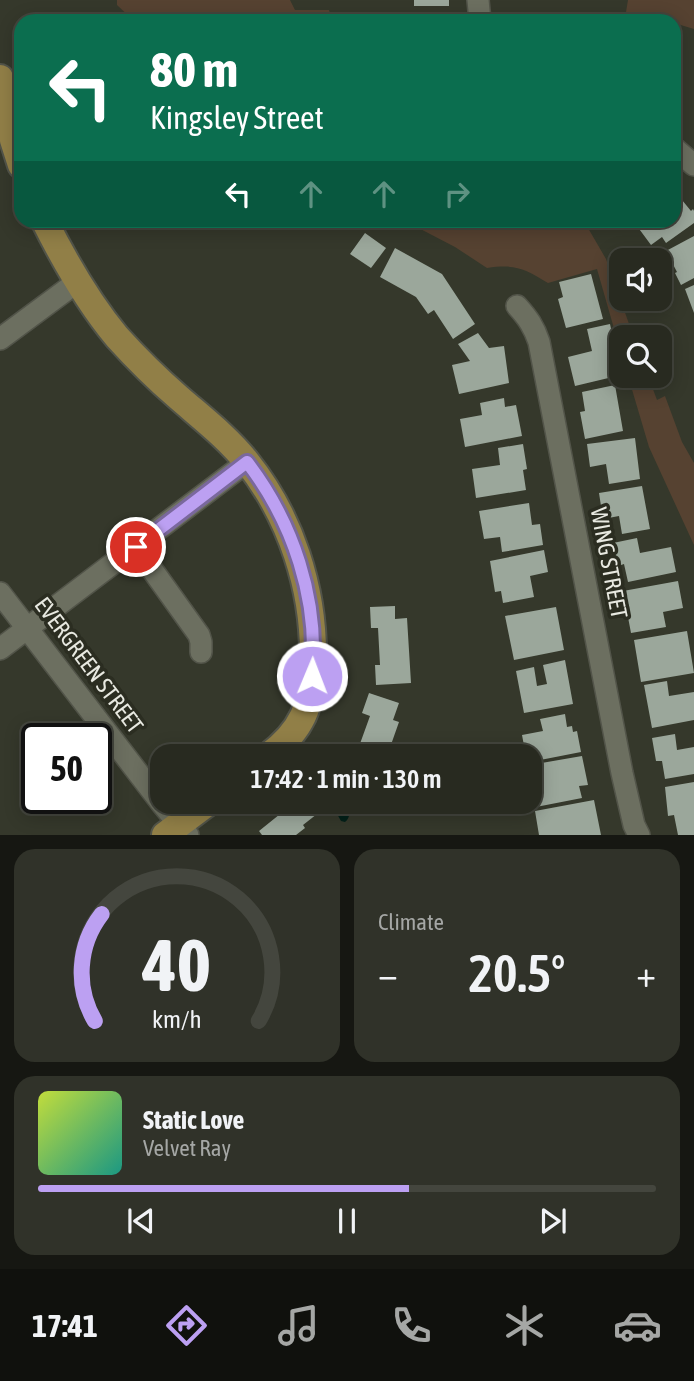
<!DOCTYPE html>
<meta charset="utf-8">
<style>
:root{--surface:#282a20;--page:#303229;--text:#f1f3f6;--muted:#a5a7a5;--line:#44463e;--accent:#bca0f2}
body{margin:0;font-family:"Asap Condensed",sans-serif;background:var(--page);color:var(--text);height:100vh;display:flex;flex-direction:column;font-size:26px;white-space:nowrap}
*{box-sizing:border-box;margin:0}
p{font-size:23px;color:var(--muted)}
.icon{flex:none;width:38px;height:38px;fill:none;stroke:currentColor;stroke-width:2;stroke-linecap:round;stroke-linejoin:round}
.map{position:relative;height:835px;overflow:hidden}
.sheet{display:flex;flex-direction:column;gap:14px;padding:14px;background:#161712;flex:1}
.sheet>*{flex:none}
.guide{position:absolute;left:14px;top:14px;width:667px;height:214px;border-radius:21px;box-shadow:0 4px 18px #0003,0 0 0 2px var(--line);background:#0b6e4f;color:#fff;overflow:hidden}
.controls{position:absolute;left:609px;top:248px;display:grid;gap:14px}
.controls a{display:grid;place-items:center;width:63px;height:63px;border-radius:14px;background:var(--surface);box-shadow:0 4px 18px #0003,0 0 0 2px var(--line);font-size:35px}
.speed{position:absolute;left:21px;top:723px;display:flex;gap:14px;font-size:35px;font-weight:700;text-align:center}
.speed>*{display:grid;place-content:center;width:91px;height:91px;border-radius:50%;background:var(--surface);box-shadow:0 4px 18px #0003,0 0 0 2px var(--line);line-height:1}
.speed .limit{border:4px solid #111;border-radius:10px;background:#fff;color:#111}
.pin{position:absolute;display:grid;place-items:center;width:60px;height:60px;color:#fff;margin:-30px;border:4px solid #fff;border-radius:50%;box-shadow:0 2px 7px #0007}
.me{position:absolute;width:77px;margin:-38px;rotate:1deg;stroke-linejoin:round;filter:drop-shadow(0 0 5px #0008)}
.turn{display:flex;align-items:center;gap:24px;height:147px;padding:0 21px;font-size:32px}
.turn .icon{width:91px;height:91px;stroke-width:2.5}
.turn b{display:block;font-size:49px;line-height:60px}
.lanes{display:flex;align-items:center;height:66px;padding:0 21px;background:#0003;justify-content:center;gap:35px;direction:ltr}
.lanes .off{opacity:.35}
.big{font-size:52px;font-weight:600;line-height:1.1}
.sheet .tile{flex:1;display:flex;flex-direction:column;justify-content:center;gap:10px;min-width:0;padding:0 24px;border-radius:21px;background:var(--page)}
.sheet .dial{align-items:center;gap:0}
.dial svg{height:182px;overflow:visible;fill:none;stroke:var(--line);stroke-width:7;stroke-linecap:round;text-anchor:middle}
.dial text{fill:var(--text);stroke:none}
.song{display:flex;align-items:center;gap:21px}
.cover{width:84px;height:84px;border-radius:10px;background:linear-gradient(135deg,hsl(70 70% 55%),hsl(170 70% 35%))}
.played{height:7px;border-radius:4px;background:linear-gradient(90deg,var(--accent) 60%,var(--line) 60%)}
.keys{display:flex;justify-content:space-around;direction:ltr}
.heat{display:flex;justify-content:space-between;align-items:center;font-size:38px;direction:ltr}
.sheet .tiles{flex:1;display:grid;gap:14px;grid-template-columns:1fr 1fr}
.tile:last-child{grid-column:span 2}
.trip{position:absolute;left:150px;top:744px;width:392px;height:70px;border-radius:21px;background:var(--surface);box-shadow:0 4px 18px #0003,0 0 0 2px var(--line);font-weight:600;line-height:70px;text-align:center}
.tabs{display:flex;height:112px;justify-content:space-around;align-items:center;background:#10110d;color:var(--muted)}
.tabs .icon{width:49px;height:49px}
.tabs .active{color:var(--accent)}
.tabs b{font-size:32px;color:var(--text)}
.map>svg:first-child{display:block}
</style>
<div class="map">
<svg width="694" height="835" viewBox="0 0 694 835">
<rect width="100%" height="100%" fill="#35382b"/>
<!-- green -->
<path fill="#564231" d="M117 0H290L295 10H329L332 21H134L117 5Z
M628 0H694V29L674 23V21H665L626 12Z
M505 221 513 225 516 221H567L588 228 606 259 634 338H621V353L597 269 548 283C524 268 515 264 487 268L455 247 405 221Z
M628 376H648L657 400 665 396 682 442 694 463V545L649 447Z"/>
<!-- water -->
<path fill="#032119" d="M312 802H348C350 808 351 818 345 822L341 821C333 805 329 807 314 806Z"/>
<!-- building -->
<path fill="#9ba79b" d="M414 0H449V6H414Z
M674 196 679 203 682 200 691 211 693 209 694 211V223L666 243 662 237 651 245 634 222 674 220Z
M365 233 386 248 371 268 350 254Z
M694 236V278L681 285 675 273 677 272 666 251Z
M395 248 442 274 475 324 453 339 434 310 428 314 416 297 380 277Z
M591 274 603 319 566 328 558 299 563 297 559 282Z
M694 285V313L685 289Z
M610 324 621 375 575 386 568 357 592 351 587 329Z
M478 333 489 348 504 346 509 383 459 394 452 365 470 361 458 344Z
M615 385 623 431 585 439 580 412 585 411 582 392Z
M504 398 505 407 516 405 522 436 465 447 460 419 482 415 480 403Z
M635 438 640 479 609 484 606 464 590 467 587 444Z
M523 444 527 469 523 470 526 490 476 498 472 469 500 465 498 448Z
M642 486 650 529 622 534 619 516 603 519 599 493Z
M529 503 532 525 540 524 543 545 502 552 500 537 484 539 479 511Z
M637 538 640 553 671 547 676 572 628 582 624 564 618 566 613 543Z
M544 550 548 572 530 576 534 597 503 603 501 591 495 592 490 561Z
M678 581 683 608 663 612 666 627 631 633 623 591Z
M395 606V619L407 618 411 683 376 685 375 665H380L378 628H371L370 607Z
M556 607 564 650 514 660 505 616Z
M687 631 694 673 641 682 634 640Z
M565 660 573 704 524 713 516 671 534 667 537 686 547 684 543 665Z
M667 681 669 696 694 692V720L652 728 644 685Z
M369 693 399 703 393 720 399 722 387 756H346L349 749 357 752 370 716 362 713Z
M565 714 567 727 572 726 573 732 577 731 581 752 530 762V756H526L522 735 543 731 540 719Z
M675 734 677 750 694 747V774L665 779 662 761H656L652 738Z
M582 756 588 785 579 786 582 798 536 807 530 777V765Z
M694 782V835H678L674 815 668 816 665 787Z
M594 800 601 835H539L535 811Z
M295 802H308L317 814 303 825 305 828 296 835H262L259 831Z"/>
<g fill="none" stroke-linecap="round" stroke-linejoin="round">
<!-- minor casing -->
<g stroke="#525449" stroke-width="24">
<path id="minor" d="M478 0 480 21
M674 148 694 165
M517 306C528 318 534 327 539 342L622 773 634 825 639 835
M0 339 77 282
M136 547 199 635 201 642V652
M0 593 162 804 188 835
M0 649 247 462"/>
</g>
<!-- major casing -->
<g stroke="#525449" stroke-width="30">
<path id="major" d="M0 78 13 140 21 165
M44 220C65 262 87 301 117 337 136 358 156 378 178 397 202 418 227 437 247 462 291 517 314 589 313 659 312 679 311 699 303 716 295 733 283 745 268 756
M165 835 209 802"/>
</g>
<!-- minor -->
<use href="#minor" stroke="#6c6f60" stroke-width="21"/>
<!-- major -->
<use href="#major" stroke="#917f47" stroke-width="26"/>
</g>
<g fill="none" stroke-linecap="round" stroke-linejoin="round">
<!-- route casing -->
<g stroke="#7a689d" stroke-width="18">
<path id="route" d="M136 547 247 462C293 522 319 599 312 676"/>
</g>
<!-- route -->
<use href="#route" stroke="#bca0f2" stroke-width="12"/>
</g>
<g text-anchor="middle" dominant-baseline="central" stroke-width="7" stroke-linejoin="round" paint-order="stroke">
<!-- street labels -->
<g font-size="23" fill="#e8e9e1" stroke="#2b2d21">
<text transform="translate(609 563) rotate(79)">WING STREET</text>
<text transform="translate(89 665) rotate(53)">EVERGREEN STREET</text>
</g>
</g>
</svg>
<div class="controls">
<a><svg class="icon" aria-label="sound" viewBox="0 0 24 24"><path d="M4 9h4l5-4v14l-5-4H4zM17 9q2 3 0 6"/></svg></a>
<a><svg class="icon" aria-label="search" viewBox="0 0 24 24"><circle cx="10" cy="10" r="6"/><path d="M15 15l6 6"/></svg></a>
</div>
<div class="speed"><div class="limit">50</div></div>
<div class="pin" style="left:136px;top:547px;background:#d93025"><svg class="icon" aria-label="arrive" viewBox="0 0 24 24"><path d="M6 21V4h12l-3 4 3 4H6"/></svg></div>
<svg class="me" style="left:312px;top:676px" viewBox="-20 -20 40 40"><circle r="17" fill="#bca0f2" stroke="#fff" stroke-width="3"/><path d="M0-11L8 9 0 5-8 9z" fill="#fff"/></svg>
<div class="trip">17:42 · 1 min · 130 m</div>
<div class="guide">
<div class="turn"><svg class="icon" aria-label="left" viewBox="0 0 24 24"><path d="M17 20v-9H6M10 6l-5 5 5 5"/></svg><div><b>80 m</b>Kingsley Street</div></div>
<div class="lanes"><svg class="icon" aria-label="left" viewBox="0 0 24 24"><path d="M17 20v-9H6M10 6l-5 5 5 5"/></svg><svg class="icon off" aria-label="ahead" viewBox="0 0 24 24"><path d="M12 20V5M6 11l6-6 6 6"/></svg><svg class="icon off" aria-label="ahead" viewBox="0 0 24 24"><path d="M12 20V5M6 11l6-6 6 6"/></svg><svg class="icon off" aria-label="right" viewBox="0 0 24 24"><path d="M7 20v-9h11M14 6l5 5-5 5"/></svg></div>
</div>
</div>
<section class="sheet">
<div class="tiles">
<div class="tile dial"><svg viewBox="0 0 100 80">
<path d="M14 69A42 42 0 1 1 86 69"/>
<path d="M14 69A42 42 0 0 1 17 22" stroke="#bca0f2"/>
<text x="50" y="56" font-size="32" font-weight="700">40</text>
<text x="50" y="72" font-size="11">km/h</text>
</svg></div>
<div class="tile"><p>Climate</p>
<div class="heat"><a>−</a><b class="big">20.5°</b><a>+</a></div>
</div>
<div class="tile">
<div class="song"><i class="cover"></i><div><b>Static Love</b><p>Velvet Ray</p></div></div>
<div class="played"></div>
<div class="keys"><svg class="icon" aria-label="previous" viewBox="0 0 24 24"><path d="M18 5L8 12l10 7zM5 5v14"/></svg><svg class="icon" aria-label="pause" viewBox="0 0 24 24"><path d="M8 5v14M16 5v14"/></svg><svg class="icon" aria-label="next" viewBox="0 0 24 24"><path d="M6 5l10 7-10 7zM19 5v14"/></svg></div>
</div>
</div>
</section>
<nav class="tabs">
<b>17:41</b>
<svg class="icon active" aria-label="directions" viewBox="0 0 24 24"><path d="M12 3l9 9-9 9-9-9zM9 14v-3h6M13 9l2 2-2 2"/></svg>
<svg class="icon" aria-label="music" viewBox="0 0 24 24"><path d="M9 18V5l10-2v13"/><circle cx="6" cy="18" r="3"/><circle cx="16" cy="16" r="3"/></svg>
<svg class="icon" aria-label="phone" viewBox="0 0 24 24"><path d="M5 4h4l2 5-3 2q2 4 5 5l2-3 5 2v4C11 20 4 13 5 4z"/></svg>
<svg class="icon" aria-label="climate" viewBox="0 0 24 24"><path d="M12 3v18M4 7l16 10M4 17L20 7"/></svg>
<svg class="icon" aria-label="car" viewBox="0 0 24 24"><path d="M5 17H2v-5l4-1 3-4h7l3 4 3 1v5h-3M9 17h6M6 11h13"/><circle cx="7" cy="17" r="2"/><circle cx="17" cy="17" r="2"/></svg>
</nav>
